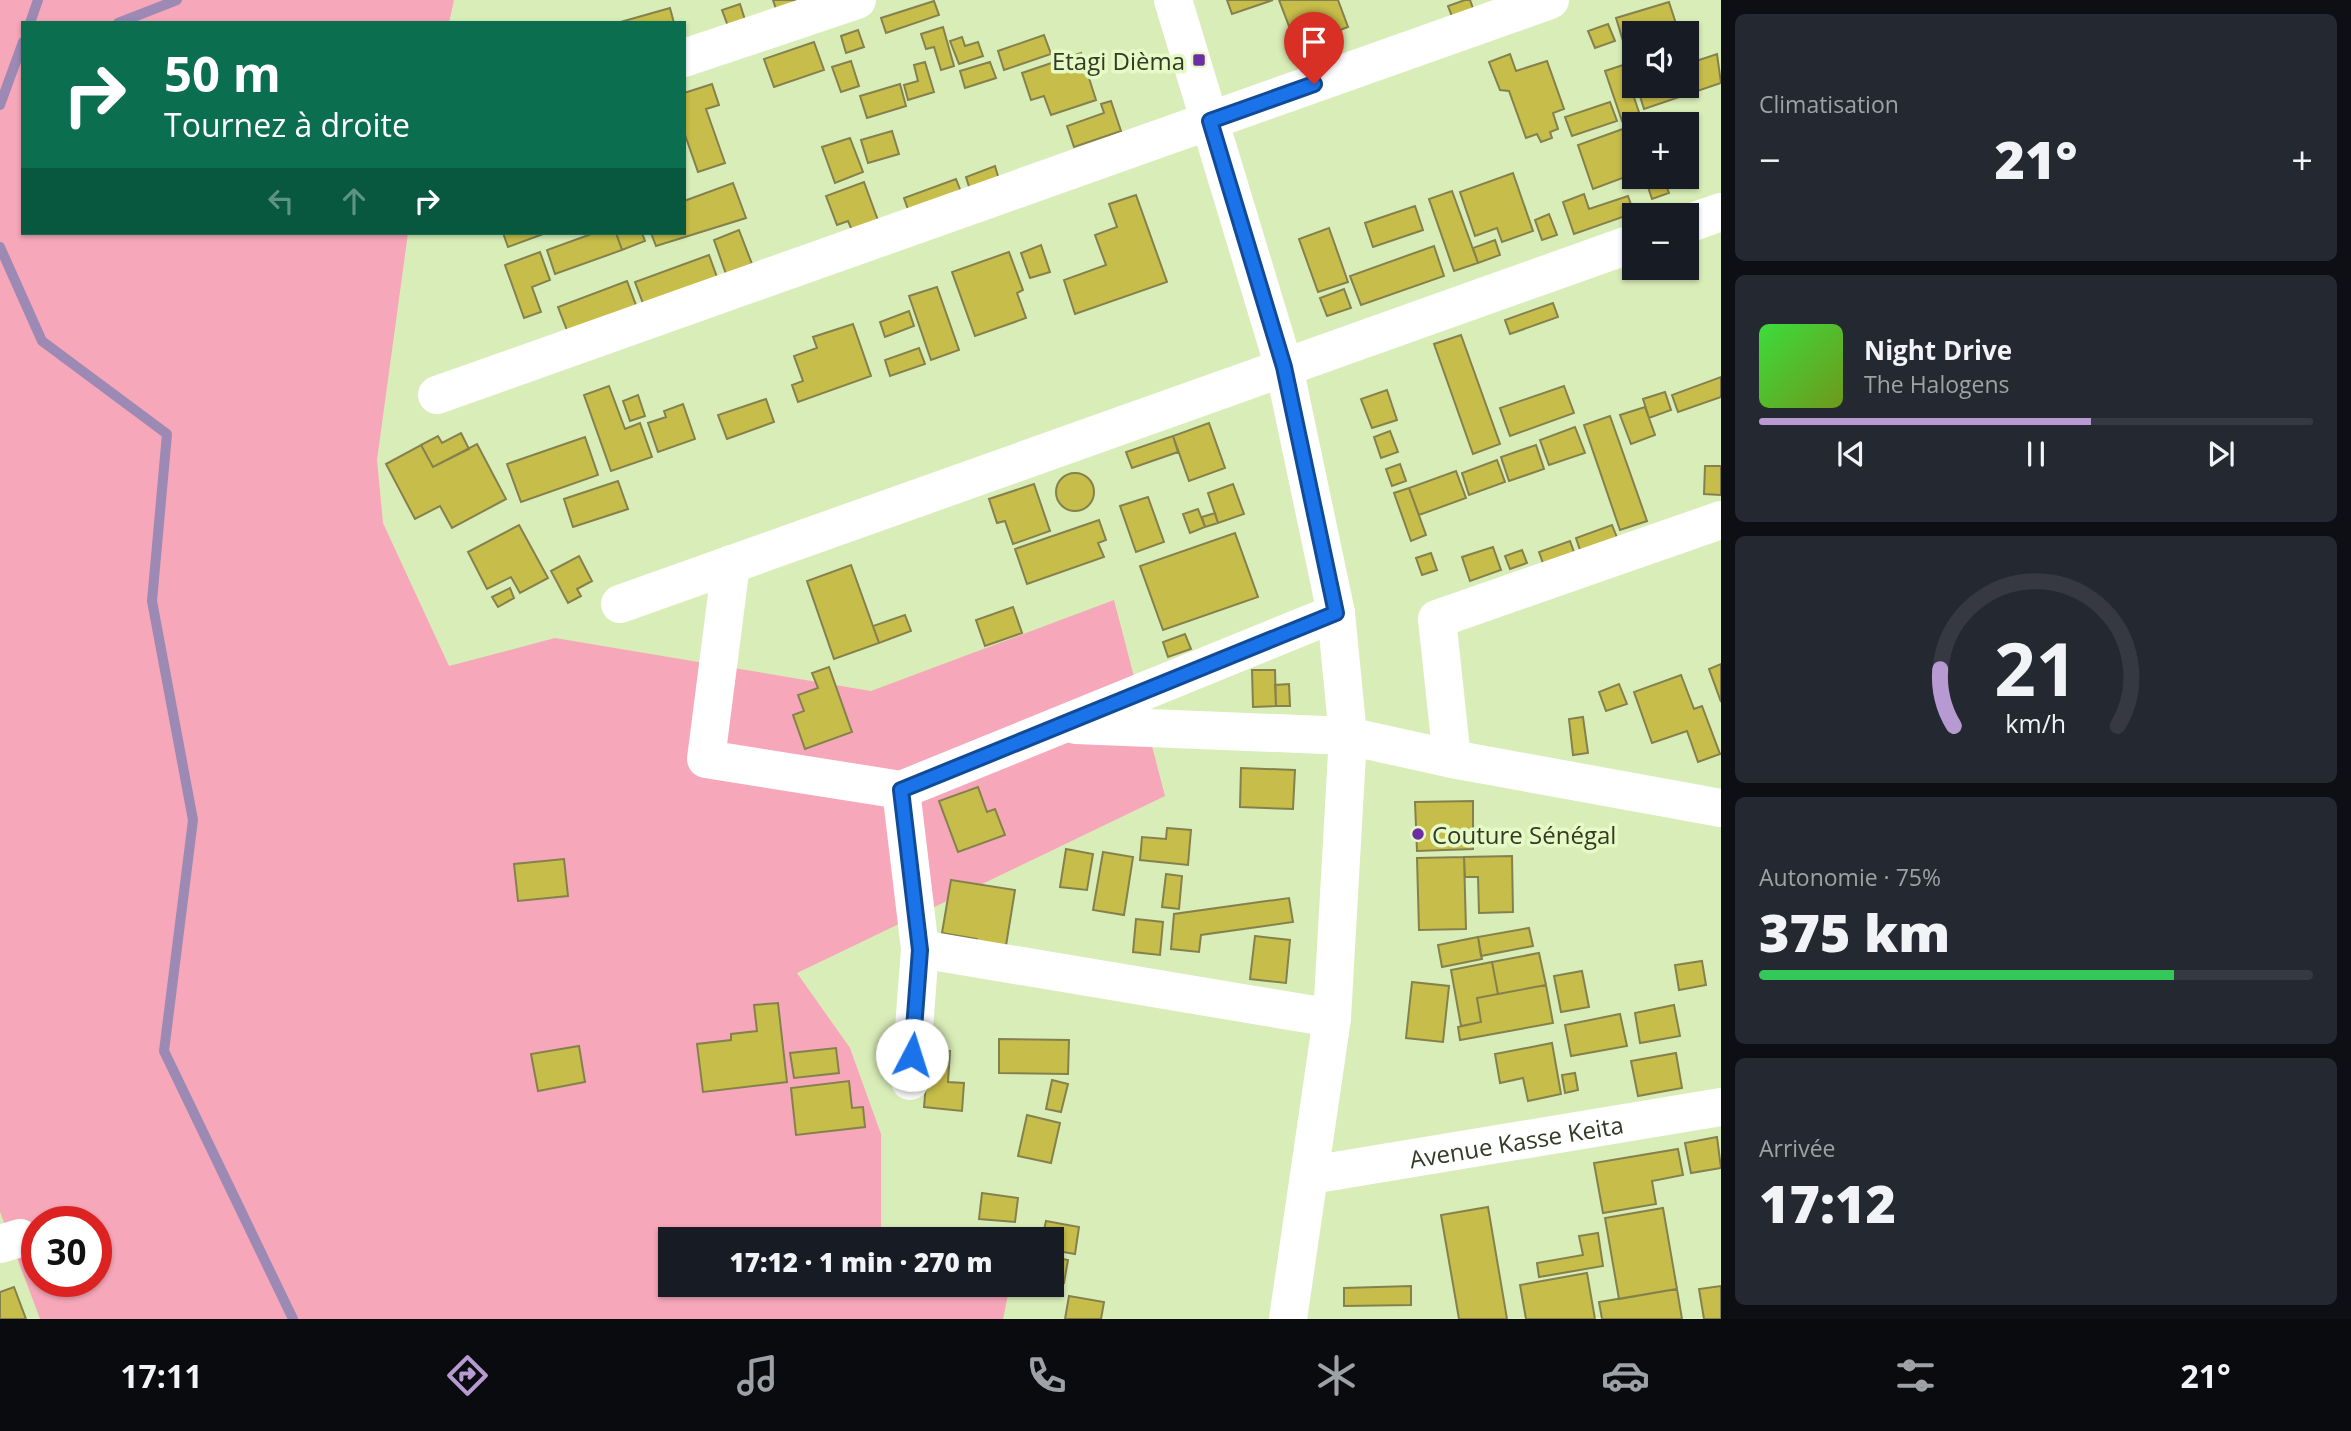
<!DOCTYPE html>
<html lang="fr">
<meta charset="utf-8">
<style>
:root{--surface:#171b24;--page:#242831;--text:#f1f3f6;--muted:#9ea1a6;--line:#363941;--accent:#b69ad1}
body{margin:0;font-family:"Open Sans",sans-serif;background:var(--page);color:var(--text);height:100vh;display:flex;flex-direction:column;font-size:26px;white-space:nowrap}
*{box-sizing:border-box;margin:0}
p{font-size:23px;color:var(--muted)}
.icon{flex:none;width:38px;height:38px;fill:none;stroke:currentColor;stroke-width:2;stroke-linecap:round;stroke-linejoin:round}
.map{position:relative;flex:1;overflow:hidden}
.panel{display:flex;flex-direction:column;gap:14px;padding:14px;background:#0d0f14;width:630px}
.panel>*{flex:none}
.hud{position:absolute;left:21px;top:21px;width:665px;height:214px;border-radius:0px;box-shadow:0 2px 5px #0004;background:#0b6e4f;color:#fff;overflow:hidden}
.tools{position:absolute;left:1622px;top:21px;display:grid;gap:14px}
.tools a{display:grid;place-items:center;width:77px;height:77px;border-radius:0px;background:var(--surface);box-shadow:0 2px 5px #0004;font-size:35px}
.speed{position:absolute;left:21px;top:1206px;display:flex;gap:14px;font-size:35px;font-weight:700;text-align:center}
.speed>*{display:grid;place-content:center;width:91px;height:91px;border-radius:50%;background:var(--surface);box-shadow:0 2px 5px #0004;line-height:1}
.speed .limit{border:10px solid #d22;background:#fff;color:#111}
.pin{position:absolute;display:grid;place-items:center;width:60px;height:60px;color:#fff;margin:-72px -30px;border-radius:50% 50% 50% 0;rotate:-45deg;box-shadow:0 0 7px #0007}
.pin .icon{rotate:45deg}
.me{position:absolute;width:77px;margin:-38px;rotate:5deg;stroke-linejoin:round;filter:drop-shadow(0 0 5px #0008)}
.turn{display:flex;align-items:center;gap:24px;height:147px;padding:0 28px;font-size:32px}
.turn .icon{width:91px;height:91px;stroke-width:2.5}
.turn b{display:block;font-size:49px;line-height:60px}
.lanes{display:flex;align-items:center;height:66px;padding:0 28px;background:#0003;justify-content:center;gap:35px;direction:ltr}
.lanes .off{opacity:.35}
.big{font-size:52px;font-weight:800;line-height:1.1}
.panel .tile{flex:1;display:flex;flex-direction:column;justify-content:center;gap:10px;min-width:0;padding:0 24px;border-radius:10px;background:var(--page)}
.panel .dial{align-items:center;gap:0}
.dial svg{height:182px;overflow:visible;fill:none;stroke:var(--line);stroke-width:7;stroke-linecap:round;text-anchor:middle}
.dial text{fill:var(--text);stroke:none}
.song{display:flex;align-items:center;gap:21px}
.cover{width:84px;height:84px;border-radius:10px;background:linear-gradient(135deg,hsl(120 70% 55%),hsl(80 70% 35%))}
.played{height:7px;border-radius:4px;background:linear-gradient(90deg,var(--accent) 60%,var(--line) 60%)}
.keys{display:flex;justify-content:space-around;direction:ltr}
.heat{display:flex;justify-content:space-between;align-items:center;font-size:38px;direction:ltr}
.charge{height:10px;border-radius:5px;background:linear-gradient(90deg,#34c759 75%,var(--line) 0)}
.trip{position:absolute;left:658px;top:1227px;width:406px;height:70px;border-radius:0px;background:var(--surface);box-shadow:0 2px 5px #0004;font-weight:800;line-height:70px;text-align:center}
.tab-bar{display:flex;height:112px;justify-content:space-around;align-items:center;background:#090b0e;color:var(--muted)}
.tab-bar .icon{width:49px;height:49px}
.tab-bar .selected{color:var(--accent)}
.tab-bar b{font-size:32px;color:var(--text)}
main{display:flex;flex:1;min-height:0}
.map>svg:first-child{display:block}
</style>
<main>
<div class="map">
<svg width="1721" height="1319" viewBox="0 0 1721 1319">
<rect width="100%" height="100%" fill="#d9edb8"/>
<!-- green -->
<path fill="#f6a7b9" fill-rule="evenodd" d="M0 0H454L449 23H23V233H408L377 460 383 523 449 666 555 638 871 691 1114 600 1165 796 797 973 850 1048 881 1134V1237L894 1239H670V1284L1010 1285 1003 1319H40L0 1212ZM37 1222H96V1281H37Z"/>
<g fill="none" stroke-linecap="round" stroke-linejoin="round">
<!-- stream -->
<path stroke="#9d8ab4" stroke-width="10" d="M30 23 38 0
M118 23 177 0
M0 105 23 42
M0 247 42 341 167 434 152 601 193 820 164 1051 293 1319"/>
</g>
<!-- building -->
<path fill="#c7bd4a" stroke="#85814d" stroke-width="2" d="M773 0H800L776 9Z
M1227 0H1273L1232 14Z
M1279 0H1338L1348 27 1297 47Z
M1465 0H1470L1474 11 1453 19 1448 6Z
M934 1 939 15 886 33 881 18Z
M1669 2 1679 33H1634V52L1627 54 1616 18Z
M740 4 745 20 728 26 722 10Z
M670 8 674 23H617Z
M1608 24 1615 41 1595 48 1588 31Z
M943 27 954 66 941 70 934 47 926 49 921 34Z
M858 30 864 47 846 53 841 36Z
M1044 35 1051 54 1004 70 998 51Z
M962 37 965 46 978 42 983 56 959 64 950 41Z
M814 42 824 70 774 87 764 59Z
M1081 53 1096 100 1051 115 1044 96 1031 100 1022 73Z
M1510 54 1516 71 1547 61 1564 109 1553 113 1558 129 1550 132 1552 138 1541 142 1537 134 1526 138 1509 91 1500 90 1489 62Z
M1717 54 1721 83 1644 109 1638 90 1651 86H1687V64Z
M851 61 859 86 841 92 832 67Z
M925 62 934 92 908 100 904 85 918 81 914 65Z
M990 62 996 78 965 88 960 71Z
M1623 65 1640 115 1622 121 1605 71Z
M712 84 719 105 706 109 725 163 698 172 684 132V93Z
M900 84 906 106 867 118 860 96Z
M1111 101 1121 131 1074 147 1067 126 1104 113 1101 104Z
M1610 102 1617 121 1572 136 1565 117Z
M1634 125V157L1623 161 1628 176 1593 189 1578 145Z
M892 131 899 154 868 163 861 140Z
M850 138 863 172 835 183 822 147Z
M995 166 1000 183 971 193 966 177Z
M1634 170V177H1663L1669 193 1652 199 1646 181 1635 185 1630 171Z
M1513 173 1533 231 1502 242 1497 228 1475 236 1460 192Z
M956 179 963 197 910 215 904 198Z
M864 182 880 226 854 235 848 221 837 225 826 196Z
M733 183 746 218 656 246 651 233H684V201Z
M1452 191 1478 263 1454 271 1429 199Z
M1584 194 1589 209 1628 196 1634 213 1574 234 1563 202Z
M1136 195 1167 282 1075 314 1064 280 1106 265 1095 235 1117 227 1109 204Z
M1415 206 1423 230 1373 247 1365 223Z
M1549 214 1557 235 1542 240 1535 220Z
M1329 228 1348 282 1318 292 1299 239Z
M739 230 752 264 726 274 714 240Z
M503 233H546L508 247Z
M594 233H616L622 250 555 274 547 250Z
M616 233H642L645 241 622 250Z
M1495 240 1500 255 1478 263 1473 248Z
M1041 245 1050 272 1030 278 1021 253Z
M1434 246 1444 276 1361 305 1350 276Z
M540 252 550 280 532 287 541 312 524 318 505 265Z
M1009 252 1023 290 1017 293 1026 318 975 336 952 272Z
M709 255 718 280 644 306 635 282Z
M627 281 637 308 568 333 558 307Z
M937 287 959 350 931 360 909 296Z
M1344 289 1351 308 1327 316 1320 298Z
M1553 303 1558 317 1510 334 1505 320Z
M909 311 914 326 885 337 880 322Z
M853 324 871 376 798 402 792 385 803 381 794 356 817 348 813 337Z
M1461 335 1500 444 1473 454 1434 344Z
M919 348 925 364 890 376 885 360Z
M1721 377V397L1678 412 1672 395Z
M609 386 625 429 640 423 652 457 611 471 584 395Z
M1564 386 1574 413 1510 436 1500 408Z
M1387 390 1397 420 1372 428 1361 399Z
M1665 392 1671 410 1649 418 1643 399Z
M638 395 645 416 630 421 623 401Z
M766 399 774 422 727 439 718 415Z
M683 404 695 439 658 452 648 423 666 417 664 411Z
M1645 407 1655 435 1631 444 1620 415Z
M1610 416 1647 521 1620 530 1584 425Z
M1209 423 1225 468 1189 481 1173 436Z
M1575 427 1585 453 1549 465 1540 440Z
M1390 431 1398 452 1381 458 1374 437Z
M461 433 469 449 433 467 421 445 438 436 442 443Z
M1173 436 1178 452 1132 468 1126 452Z
M585 437 598 475 521 502 507 464Z
M477 444 506 499 452 528 440 506 415 519 386 464 421 445 433 467Z
M1536 445 1544 469 1509 481 1501 457Z
M1497 460 1505 482 1469 495 1462 473Z
M1400 464 1406 481 1392 486 1386 469Z
M1705 466H1721V495L1704 494Z
M1456 471 1466 498 1419 515 1409 488Z
M1056 492a19 19 0 1 1 38 0a19 19 0 1 1-38 0Z
M618 481 628 509 573 527 564 499Z
M1034 484 1050 531 1013 544 1005 521 997 523 989 499Z
M1233 484 1244 514 1218 523 1208 493Z
M1409 488 1426 535 1411 541 1394 493Z
M1148 497 1164 542 1136 552 1120 506Z
M1198 509 1205 527 1190 533 1183 514Z
M1215 513 1218 523 1205 527 1202 517Z
M1099 520 1106 540 1098 543 1104 557 1027 584 1015 549Z
M519 525 548 578 520 593 511 577 487 589 468 552Z
M1612 525 1618 540 1581 553 1576 538Z
M1235 533 1258 597 1163 630 1140 566Z
M1570 541 1575 555 1544 566 1539 552Z
M1493 547 1501 570 1470 581 1462 557Z
M1522 550 1527 563 1510 569 1505 556Z
M1431 553 1437 570 1422 575 1416 558Z
M579 556 592 581 577 589 581 596 568 603 551 571Z
M851 565 879 643 834 659 807 581Z
M510 588 514 598 498 607 492 597Z
M1013 607 1022 633 985 646 976 620Z
M905 615 911 631 879 643 873 626Z
M1185 634 1191 649 1168 657 1163 642Z
M1721 664V702L1709 669Z
M829 667 852 732 805 749 793 715 804 711 798 695 818 688 812 673Z
M1252 670H1275L1276 706 1253 707Z
M1681 675 1694 709 1702 706 1720 754 1698 762 1687 731 1652 743 1634 692Z
M1289 684 1290 706H1276L1275 685Z
M1619 684 1627 704 1606 711 1599 692Z
M1583 717 1588 753 1573 755 1569 719Z
M1241 768 1295 770 1293 809 1240 807Z
M978 787 987 812 995 809 1005 835 958 852 939 801Z
M1473 801V849L1417 851 1415 802Z
M1167 828 1191 830 1188 865 1140 860 1142 837 1166 839Z
M1066 849 1093 854 1087 890 1060 887Z
M1103 852 1133 857 1124 915 1093 910Z
M1512 856 1513 912 1479 913 1478 877H1465L1464 857Z
M1464 857 1466 929 1419 930 1417 858Z
M564 859 568 896 518 901 514 864Z
M1166 874 1182 876 1179 909 1162 907Z
M951 880 1015 890 1004 958 975 953 977 939 942 933Z
M1289 898 1293 922 1201 935 1199 952 1171 949 1174 914Z
M1136 919 1163 922 1160 955 1133 952Z
M1529 928 1533 946 1481 956 1478 937Z
M1255 936 1290 940 1286 983 1250 979Z
M1478 937 1482 959 1442 967 1438 945Z
M1539 953 1546 985 1498 994 1492 962Z
M1702 961 1706 985 1679 990 1675 965Z
M1492 962 1498 994 1477 998 1481 1022 1461 1026 1451 970Z
M1582 971 1589 1007 1561 1012 1554 976Z
M1412 982 1449 986 1443 1042 1406 1038Z
M1546 985 1553 1023 1460 1040 1458 1027 1481 1022 1477 998Z
M778 1003 787 1082 703 1092 697 1044 731 1040V1034L757 1031 754 1005Z
M1674 1005 1680 1036 1640 1043 1635 1013Z
M1620 1014 1627 1046 1571 1056 1565 1025Z
M999 1039 1069 1040 1068 1074 999 1073Z
M1552 1043 1561 1094 1528 1101 1523 1078 1500 1083 1495 1054Z
M579 1046 585 1082 538 1091 531 1054Z
M836 1048 839 1073 794 1078 790 1053Z
M929 1050 950 1051 948 1082 964 1083 962 1111 924 1107Z
M1676 1053 1682 1088 1638 1096 1631 1061Z
M1575 1073 1578 1090 1565 1093 1562 1075Z
M1052 1080 1068 1084 1061 1112 1046 1109Z
M849 1081 852 1108 863 1107 865 1127 796 1135 791 1088Z
M1027 1115 1060 1123 1051 1163 1018 1156Z
M1717 1137 1721 1168 1691 1173 1685 1143Z
M1678 1149 1683 1175 1652 1181 1656 1204 1603 1213 1594 1163Z
M982 1193 1018 1198 1015 1222 979 1219Z
M1488 1207 1507 1319H1459L1441 1215Z
M1663 1208 1677 1289 1619 1299 1605 1218Z
M1046 1221 1079 1227 1075 1254 1052 1250V1239H1042Z
M1598 1233 1603 1266 1539 1277 1537 1263 1583 1255 1579 1236Z
M1052 1257 1068 1260 1064 1283 1052 1280Z
M1587 1273 1595 1319H1526L1520 1285Z
M1411 1286V1305L1344 1306V1288Z
M1721 1286V1319H1704L1699 1289Z
M14 1287 26 1319H0V1292Z
M1677 1289 1682 1319H1602L1599 1302Z
M1069 1296 1104 1302 1101 1319H1065Z"/>
<g fill="none" stroke-linecap="round" stroke-linejoin="round">
<!-- minor -->
<g stroke="#fff" stroke-width="38">
<path d="M684 58 857 0"/>
<path d="M1687 224 1721 212"/>
<path d="M437 395 1550 0"/>
<path d="M731 564 706 759 901 790 1336 613"/>
<path d="M620 604 1634 243"/>
<path d="M1076 725 1348 736 1452 759 1721 808"/>
<path d="M1452 759 1437 619 1721 520"/>
<path d="M901 790 920 949 910 1081"/>
<path d="M920 949 1332 1018"/>
<path id="s1" d="M1311 1175 1721 1107"/>
<path d="M0 1244 20 1238"/>
</g>
<!-- major -->
<path stroke="#fff" stroke-width="38" d="M1173 0 1284 367 1336 613 1348 736 1332 1018 1288 1319"/>
</g>
<g fill="none" stroke-linecap="round" stroke-linejoin="round">
<!-- route casing -->
<g stroke="#114b97" stroke-width="18">
<path id="route" d="M912 1055 920 950 901 790 1336 613 1284 367 1210 121 1314 84"/>
</g>
<!-- route -->
<use href="#route" stroke="#1a73e8" stroke-width="12"/>
</g>
<!-- markers -->
<g fill="#6d2ea4" stroke="#e6fac5" stroke-width="2.5">
<rect x="1192" y="53" width="14" height="14" rx="3.5"/>
<circle cx="1418" cy="834" r="7"/>
</g>
<g text-anchor="middle" dominant-baseline="central" stroke-width="7" stroke-linejoin="round" paint-order="stroke">
<!-- poi labels -->
<g font-size="24" fill="#333a25" stroke="#e6fac5" text-anchor="end">
<text x="1185" y="60">Etagi Dièma</text>
<text x="1432" y="834" text-anchor="start">Couture Sénégal</text>
</g>
<!-- street labels -->
<g font-size="24" fill="#333a25" stroke="#e6fac5">
<text stroke="none"><textPath href="#s1" startOffset="208">Avenue Kasse Keita</textPath></text>
</g>
</g>
</svg>
<div class="tools">
<a><svg class="icon" aria-label="sound" viewBox="0 0 24 24"><path d="M4 9h4l5-4v14l-5-4H4zM17 9q2 3 0 6"/></svg></a>
<a>+</a>
<a>−</a>
</div>
<div class="speed"><div class="limit">30</div></div>
<div class="pin" style="left:1314px;top:84px;background:#d93025"><svg class="icon" aria-label="arrive" viewBox="0 0 24 24"><path d="M6 21V4h12l-3 4 3 4H6"/></svg></div>
<svg class="me" style="left:912px;top:1055px" viewBox="-20 -20 40 40"><circle r="19" fill="#fff"/><path d="M0-13L10 11 0 6-10 11z" fill="#1a73e8"/></svg>
<div class="trip">17:12 · 1 min · 270 m</div>
<div class="hud">
<div class="turn"><svg class="icon" aria-label="right" viewBox="0 0 24 24"><path d="M7 20v-9h11M14 6l5 5-5 5"/></svg><div><b>50 m</b>Tournez à droite</div></div>
<div class="lanes"><svg class="icon off" aria-label="left" viewBox="0 0 24 24"><path d="M17 20v-9H6M10 6l-5 5 5 5"/></svg><svg class="icon off" aria-label="ahead" viewBox="0 0 24 24"><path d="M12 20V5M6 11l6-6 6 6"/></svg><svg class="icon" aria-label="right" viewBox="0 0 24 24"><path d="M7 20v-9h11M14 6l5 5-5 5"/></svg></div>
</div>
</div>
<section class="panel">
<div class="tile"><p>Climatisation</p>
<div class="heat"><a>−</a><b class="big">21°</b><a>+</a></div>
</div>
<div class="tile">
<div class="song"><i class="cover"></i><div><b>Night Drive</b><p>The Halogens</p></div></div>
<div class="played"></div>
<div class="keys"><svg class="icon" aria-label="previous" viewBox="0 0 24 24"><path d="M18 5L8 12l10 7zM5 5v14"/></svg><svg class="icon" aria-label="pause" viewBox="0 0 24 24"><path d="M8 5v14M16 5v14"/></svg><svg class="icon" aria-label="next" viewBox="0 0 24 24"><path d="M6 5l10 7-10 7zM19 5v14"/></svg></div>
</div>
<div class="tile dial"><svg viewBox="0 0 100 80">
<path d="M14 69A42 42 0 1 1 86 69"/>
<path d="M14 69A42 42 0 0 1 8 44" stroke="#b69ad1"/>
<text x="50" y="56" font-size="32" font-weight="700">21</text>
<text x="50" y="72" font-size="11">km/h</text>
</svg></div>
<div class="tile"><p>Autonomie · 75%</p><b class="big">375 km</b><div class="charge"></div></div>
<div class="tile"><p>Arrivée</p><b class="big">17:12</b></div>
</section>
</main>
<nav class="tab-bar">
<b>17:11</b>
<svg class="icon selected" aria-label="directions" viewBox="0 0 24 24"><path d="M12 3l9 9-9 9-9-9zM9 14v-3h6M13 9l2 2-2 2"/></svg>
<svg class="icon" aria-label="music" viewBox="0 0 24 24"><path d="M9 18V5l10-2v13"/><circle cx="6" cy="18" r="3"/><circle cx="16" cy="16" r="3"/></svg>
<svg class="icon" aria-label="phone" viewBox="0 0 24 24"><path d="M5 4h4l2 5-3 2q2 4 5 5l2-3 5 2v4C11 20 4 13 5 4z"/></svg>
<svg class="icon" aria-label="climate" viewBox="0 0 24 24"><path d="M12 3v18M4 7l16 10M4 17L20 7"/></svg>
<svg class="icon" aria-label="car" viewBox="0 0 24 24"><path d="M5 17H2v-5l4-1 3-4h7l3 4 3 1v5h-3M9 17h6M6 11h13"/><circle cx="7" cy="17" r="2"/><circle cx="17" cy="17" r="2"/></svg>
<svg class="icon" aria-label="filters" viewBox="0 0 24 24"><path d="M4 7h16M4 17h16"/><circle cx="9" cy="7" r="2"/><circle cx="15" cy="17" r="2"/></svg>
<b>21°</b>
</nav>
